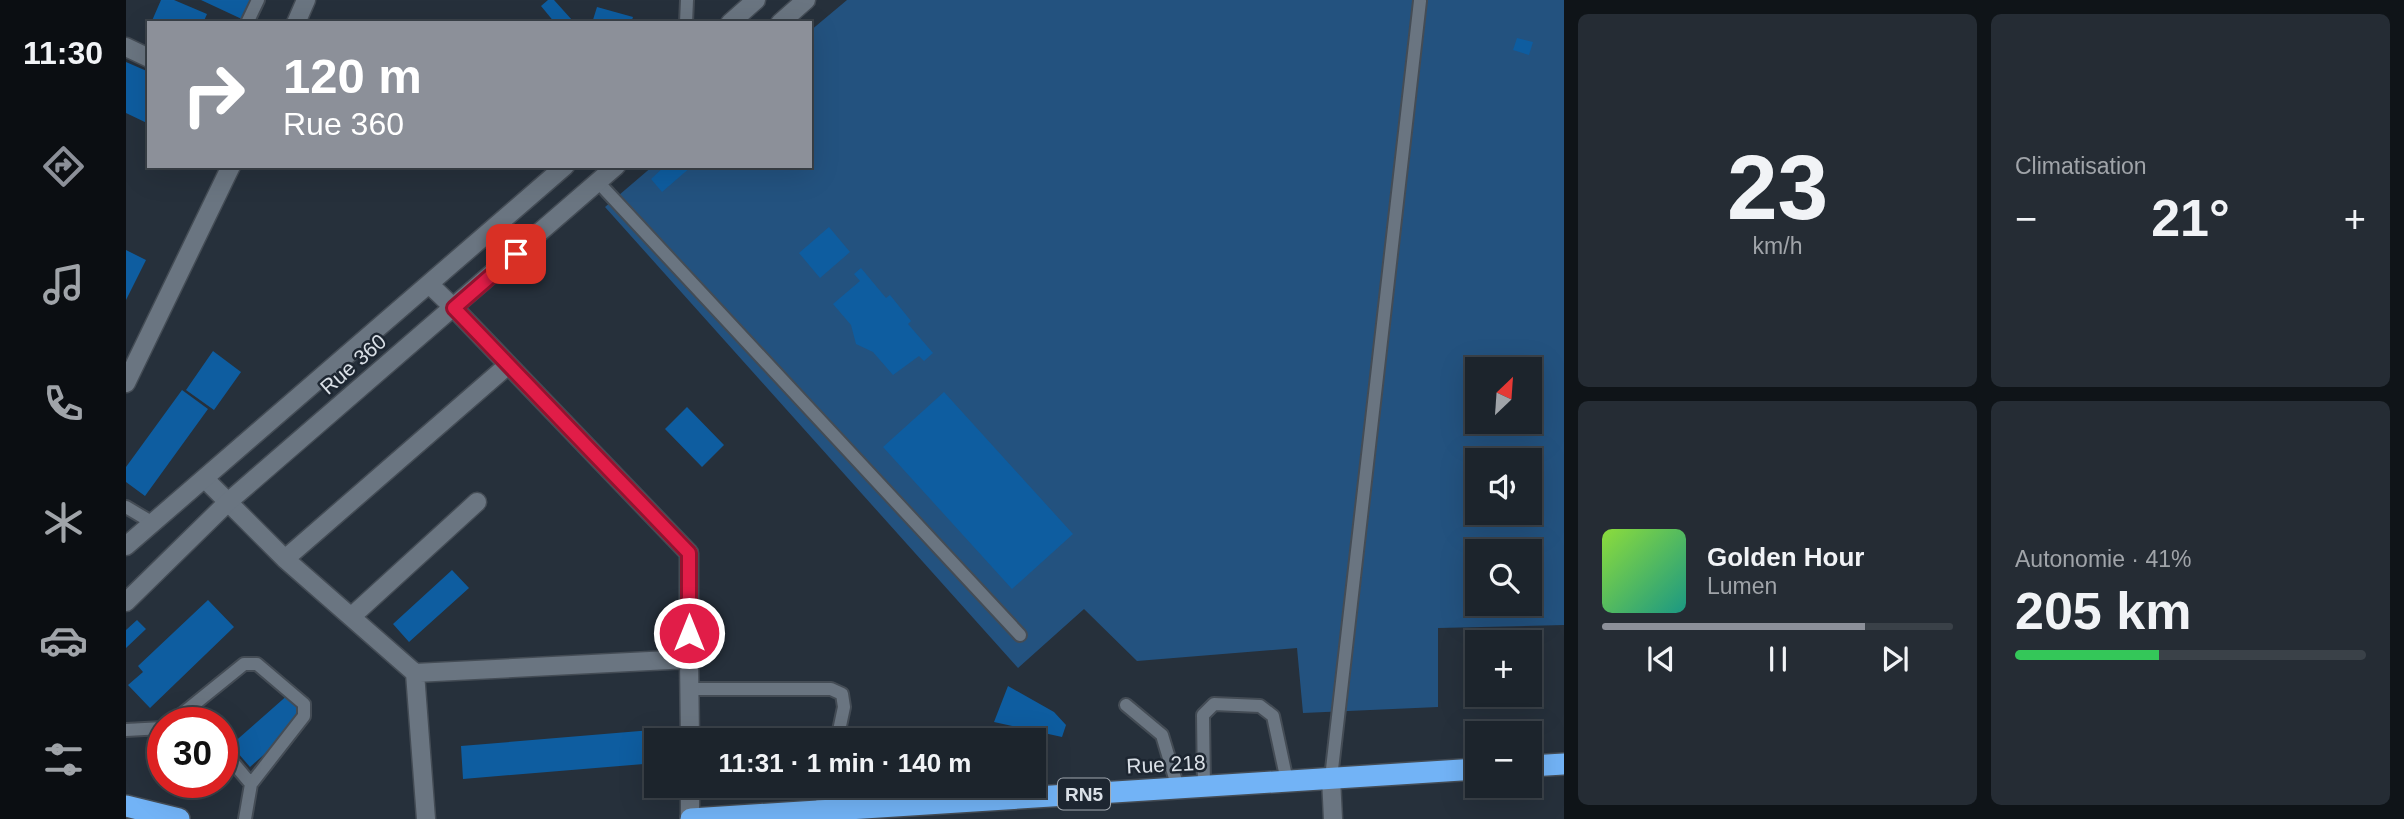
<!DOCTYPE html>
<html lang="fr">
<meta charset="utf-8">
<style>
:root{--surface:#1c242c;--page:#252c34;--text:#f1f3f6;--muted:#a0a4a9;--line:#3a4148;--accent:#8c9099}
body{margin:0;font-family:Arial,sans-serif;background:var(--page);color:var(--text);height:100vh;display:flex;flex-direction:column;font-size:26px;white-space:nowrap}
*{box-sizing:border-box;margin:0}
p{font-size:23px;color:var(--muted)}
.icon{flex:none;width:38px;height:38px;fill:none;stroke:currentColor;stroke-width:2;stroke-linecap:round;stroke-linejoin:round}
.map{position:relative;flex:1;overflow:hidden}
.drawer{display:flex;flex-direction:column;gap:14px;padding:14px;background:#0f1418;width:840px}
.drawer>*{flex:none}
.top-card{position:absolute;left:21px;top:21px;width:665px;height:147px;border-radius:0px;box-shadow:0 7px 28px #0002,0 0 0 2px var(--line);background:#8c9099;color:#fff;overflow:hidden}
.needle{width:46px;rotate:25deg}
.controls{position:absolute;left:1339px;top:357px;display:grid;gap:14px}
.controls a{display:grid;place-items:center;width:77px;height:77px;border-radius:0px;background:var(--surface);box-shadow:0 7px 28px #0002,0 0 0 2px var(--line);font-size:35px}
.speed{position:absolute;left:21px;top:707px;display:flex;gap:14px;font-size:35px;font-weight:700;text-align:center}
.speed>*{display:grid;place-content:center;width:91px;height:91px;border-radius:50%;background:var(--surface);box-shadow:0 7px 28px #0002,0 0 0 2px var(--line);line-height:1}
.speed .limit{border:10px solid #d22;background:#fff;color:#111}
.pin{position:absolute;display:grid;place-items:center;width:60px;height:60px;color:#fff;margin:-30px;border-radius:14px;box-shadow:0 4px 10px #0006}
.me{position:absolute;width:77px;margin:-38px;rotate:0deg;stroke-linejoin:round;filter:drop-shadow(0 0 5px #0008)}
.turn{display:flex;align-items:center;gap:24px;height:147px;padding:0 21px;font-size:32px}
.turn .icon{width:91px;height:91px;stroke-width:2.5}
.turn b{display:block;font-size:49px;line-height:60px}
.big{font-size:52px;font-weight:700;line-height:1.1}
.drawer .widget{flex:1;display:flex;flex-direction:column;justify-content:center;gap:10px;min-width:0;padding:0 24px;border-radius:10px;background:var(--page)}
.drawer .dial{align-items:center;gap:0}
.dial b{font-size:91px;line-height:1}
.song{display:flex;align-items:center;gap:21px}
.cover{width:84px;height:84px;border-radius:10px;background:linear-gradient(135deg,hsl(90 70% 55%),hsl(170 70% 35%))}
.played{height:7px;border-radius:4px;background:linear-gradient(90deg,var(--accent) 75%,var(--line) 75%)}
.keys{display:flex;justify-content:space-around;direction:ltr}
.heat{display:flex;justify-content:space-between;align-items:center;font-size:38px;direction:ltr}
.charge{height:10px;border-radius:5px;background:linear-gradient(90deg,#34c759 41%,var(--line) 0)}
.drawer .tiles{flex:1;display:grid;gap:14px;grid-template-columns:repeat(2,1fr)}
.trip{position:absolute;left:518px;top:728px;width:402px;height:70px;border-radius:0px;background:var(--surface);box-shadow:0 7px 28px #0002,0 0 0 2px var(--line);font-weight:700;line-height:70px;text-align:center}
main{display:flex;flex:1;min-height:0}
.tabs{display:flex;flex-direction:column;width:126px;justify-content:space-around;align-items:center;background:#0b0e12;color:var(--muted)}
.tabs .icon{width:49px;height:49px}
.tabs .current{color:var(--accent)}
.tabs b{font-size:32px;color:var(--text)}
.map>svg:first-child{display:block}
</style>
<main>
<nav class="tabs">
<b>11:30</b>
<svg class="icon current" aria-label="directions" viewBox="0 0 24 24"><path d="M12 3l9 9-9 9-9-9zM9 14v-3h6M13 9l2 2-2 2"/></svg>
<svg class="icon" aria-label="music" viewBox="0 0 24 24"><path d="M9 18V5l10-2v13"/><circle cx="6" cy="18" r="3"/><circle cx="16" cy="16" r="3"/></svg>
<svg class="icon" aria-label="phone" viewBox="0 0 24 24"><path d="M5 4h4l2 5-3 2q2 4 5 5l2-3 5 2v4C11 20 4 13 5 4z"/></svg>
<svg class="icon" aria-label="climate" viewBox="0 0 24 24"><path d="M12 3v18M4 7l16 10M4 17L20 7"/></svg>
<svg class="icon" aria-label="car" viewBox="0 0 24 24"><path d="M5 17H2v-5l4-1 3-4h7l3 4 3 1v5h-3M9 17h6M6 11h13"/><circle cx="7" cy="17" r="2"/><circle cx="17" cy="17" r="2"/></svg>
<svg class="icon" aria-label="filters" viewBox="0 0 24 24"><path d="M4 7h16M4 17h16"/><circle cx="9" cy="7" r="2"/><circle cx="15" cy="17" r="2"/></svg>
</nav>
<div class="map">
<svg width="1438" height="819" viewBox="0 0 1438 819">
<rect width="100%" height="100%" fill="#26303b"/>
<!-- green -->
<path fill="#23527f" fill-rule="evenodd" d="M721 0H1438V625L1312 628V707L1177 713 1171 648 1011 661 958 609 892 668 479 207 527 166H684V31ZM1351 369H1404V422H1351ZM1351 460H1404V513H1351ZM1351 551H1404V604H1351Z"/>
<!-- building -->
<path fill="#0e5da0" d="M35 0H48L81 14 77 23H25Z
M75 0H130L120 21Z
M422 0H428L446 20 429 23 415 6Z
M471 7 507 17 505 23H466Z
M1391 38 1407 42 1403 55 1387 50Z
M0 62 23 72V124L0 113Z
M539 166H566L536 192 525 179Z
M703 227 724 252 694 278 673 253Z
M0 250 20 260 0 300Z
M735 268 760 298 764 295 785 321 782 324 807 353 798 361 793 356 767 375 747 352 730 344 725 325 707 304 734 281 728 274Z
M87 351 115 372 88 410 60 390Z
M56 390 82 409 19 496 0 482V467Z
M818 392 947 534 886 589 757 447Z
M561 407 598 445 576 467 539 429Z
M326 570 343 588 283 642 267 624Z
M82 600 108 627 24 708 2 685 17 672 12 666Z
M11 620 20 629 0 648V630Z
M882 686 928 712 940 725 936 737 868 722Z
M164 693 183 714 124 767 105 745Z
M538 729 539 740H530V763L337 779 335 746Z"/>
<g fill="none" stroke-linecap="round" stroke-linejoin="round">
<!-- lane casing -->
<g stroke="#444c55" stroke-width="16">
<path id="lane" d="M121 23 132 0
M560 23 561 0
M472 182 894 635
M0 507 27 523
M563 689H705L716 694 718 707 711 740
M1000 705 1036 735 1052 788
M45 723 118 664H131L178 704V716L125 784
M0 730 37 728
M96 758 109 765 125 784 119 819
M1205 778 1294 1
M1078 787 1077 715 1088 704 1134 706 1147 716 1161 781
M694 811 700 786"/>
</g>
<!-- street casing -->
<g stroke="#444c55" stroke-width="21">
<path id="street" d="M0 47 23 58
M79 479 159 559 289 673 563 659V553L328 308
M159 559 382 365
M225 617 351 502
M563 659 564 740
M289 673 300 819
M1205 778 1207 819
M564 786V819"/>
</g>
<!-- secondary casing -->
<g stroke="#444c55" stroke-width="21">
<path id="secondary" d="M170 23 180 0
M604 23 630 0
M654 23 680 0
M303 284 328 308
M0 383 105 166
M0 546 439 166
M0 602 102 502 490 166"/>
</g>
<!-- highway casing -->
<g stroke="#444c55" stroke-width="24">
<path id="highway" d="M1404 766 1438 764
M0 806 53 819
M565 819 1351 769"/>
</g>
<!-- lane -->
<use href="#lane" stroke="#6a7581" stroke-width="12"/>
<!-- street -->
<use href="#street" stroke="#6a7581" stroke-width="18"/>
<!-- secondary -->
<use href="#secondary" stroke="#6a7581" stroke-width="18"/>
<!-- highway -->
<use href="#highway" stroke="#72b3f6" stroke-width="21"/>
</g>
<g fill="none" stroke-linecap="round" stroke-linejoin="round">
<!-- route casing -->
<g stroke="#92132f" stroke-width="18">
<path id="route" d="M390 254 328 308 563 553V633"/>
</g>
<!-- route -->
<use href="#route" stroke="#e11d48" stroke-width="12"/>
</g>
<g text-anchor="middle" dominant-baseline="central" stroke-width="5" stroke-linejoin="round" paint-order="stroke">
<!-- shield labels -->
<rect fill="#1d2631" stroke="#a1a8b0" stroke-width="2" x="932" y="778.5" width="52" height="31" rx="5"/>
<g font-size="19" font-weight="bold" fill="#dae0e7">
<text x="958" y="794">RN5</text>
</g>
<!-- street labels -->
<g font-size="21" fill="#dae0e7" stroke="#1d2631">
<text transform="translate(227 364) rotate(-41)">Rue 360</text>
<text transform="translate(1040 764) rotate(-3)">Rue 218</text>
</g>
</g>
</svg>
<div class="controls">
<a><svg class="needle" viewBox="-14 -14 28 28"><path d="M0-13l5 13h-10z" fill="#e53935"/><path d="M0 13l5-13h-10z" fill="#a0a4a9"/></svg></a>
<a><svg class="icon" aria-label="sound" viewBox="0 0 24 24"><path d="M4 9h4l5-4v14l-5-4H4zM17 9q2 3 0 6"/></svg></a>
<a><svg class="icon" aria-label="search" viewBox="0 0 24 24"><circle cx="10" cy="10" r="6"/><path d="M15 15l6 6"/></svg></a>
<a>+</a>
<a>−</a>
</div>
<div class="speed"><div class="limit">30</div></div>
<div class="pin" style="left:390px;top:254px;background:#d93025"><svg class="icon" aria-label="arrive" viewBox="0 0 24 24"><path d="M6 21V4h12l-3 4 3 4H6"/></svg></div>
<svg class="me" style="left:563px;top:633px" viewBox="-20 -20 40 40"><circle r="17" fill="#e11d48" stroke="#fff" stroke-width="3"/><path d="M0-11L8 9 0 5-8 9z" fill="#fff"/></svg>
<div class="trip">11:31 · 1 min · 140 m</div>
<div class="top-card">
<div class="turn"><svg class="icon" aria-label="right" viewBox="0 0 24 24"><path d="M7 20v-9h11M14 6l5 5-5 5"/></svg><div><b>120 m</b>Rue 360</div></div>
</div>
</div>
<section class="drawer">
<div class="tiles">
<div class="widget dial"><b>23</b><p>km/h</p></div>
<div class="widget"><p>Climatisation</p>
<div class="heat"><a>−</a><b class="big">21°</b><a>+</a></div>
</div>
<div class="widget">
<div class="song"><i class="cover"></i><div><b>Golden Hour</b><p>Lumen</p></div></div>
<div class="played"></div>
<div class="keys"><svg class="icon" aria-label="previous" viewBox="0 0 24 24"><path d="M18 5L8 12l10 7zM5 5v14"/></svg><svg class="icon" aria-label="pause" viewBox="0 0 24 24"><path d="M8 5v14M16 5v14"/></svg><svg class="icon" aria-label="next" viewBox="0 0 24 24"><path d="M6 5l10 7-10 7zM19 5v14"/></svg></div>
</div>
<div class="widget"><p>Autonomie · 41%</p><b class="big">205 km</b><div class="charge"></div></div>
</div>
</section>
</main>
